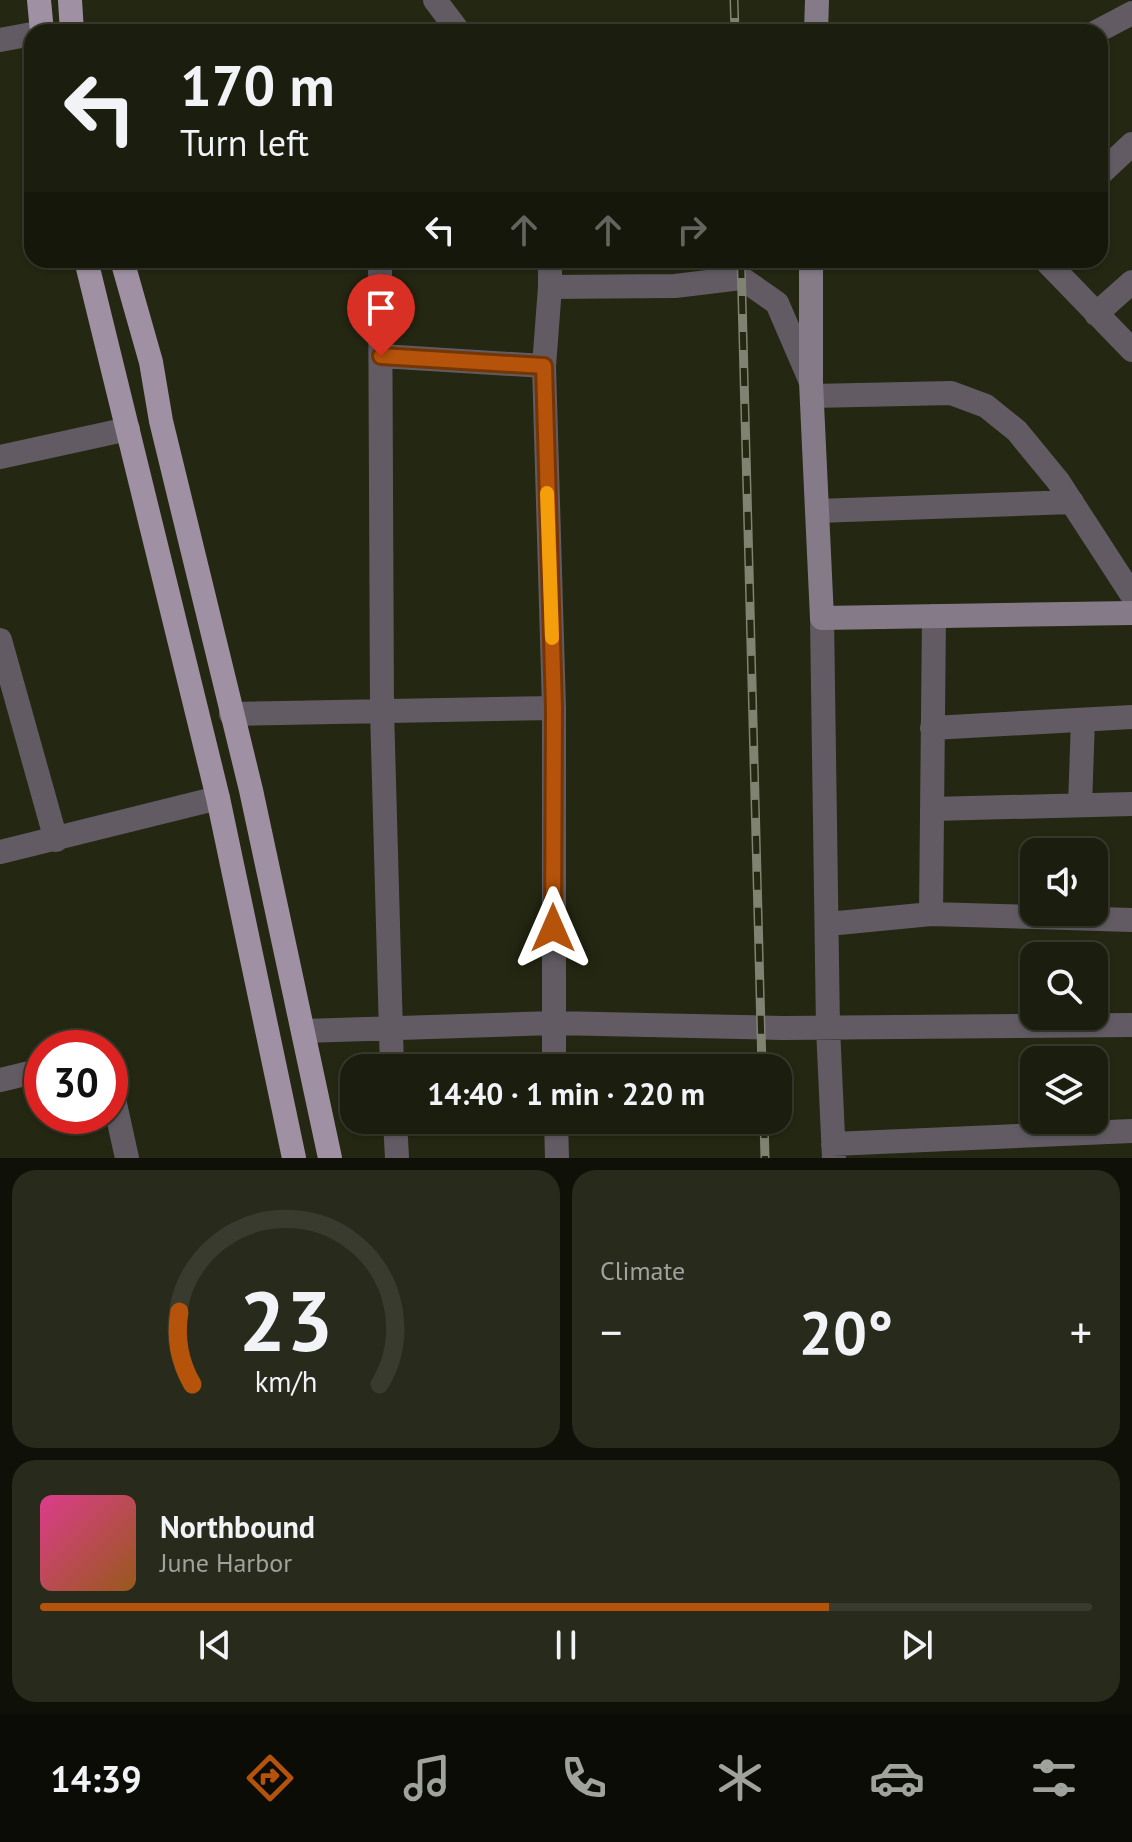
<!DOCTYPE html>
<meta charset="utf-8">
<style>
:root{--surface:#1b1d0e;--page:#282a1c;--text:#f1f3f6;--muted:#a0a29e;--line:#393b2e;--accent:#b45309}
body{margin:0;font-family:"PT Sans",sans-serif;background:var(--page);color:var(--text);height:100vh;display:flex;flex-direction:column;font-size:30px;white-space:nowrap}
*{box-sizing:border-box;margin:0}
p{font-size:26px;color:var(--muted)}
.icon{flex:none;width:44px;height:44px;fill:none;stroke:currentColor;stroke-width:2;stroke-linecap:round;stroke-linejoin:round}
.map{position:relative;height:1158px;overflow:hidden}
.details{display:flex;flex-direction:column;gap:12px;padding:12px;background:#0f1008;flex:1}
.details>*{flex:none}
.top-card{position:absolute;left:24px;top:24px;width:1084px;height:244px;border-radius:24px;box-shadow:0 2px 6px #0004,0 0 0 2px var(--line);background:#1b1d0e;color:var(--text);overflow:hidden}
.controls{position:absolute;left:1020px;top:838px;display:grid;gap:16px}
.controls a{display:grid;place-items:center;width:88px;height:88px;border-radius:16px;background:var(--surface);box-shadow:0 2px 6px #0004,0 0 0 2px var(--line);font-size:40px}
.speed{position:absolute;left:24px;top:1030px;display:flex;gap:16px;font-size:40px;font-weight:700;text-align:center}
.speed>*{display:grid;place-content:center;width:104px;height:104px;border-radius:50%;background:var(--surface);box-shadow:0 2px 6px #0004,0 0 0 2px var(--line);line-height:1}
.speed .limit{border:12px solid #d22;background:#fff;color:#111}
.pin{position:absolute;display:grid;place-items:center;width:68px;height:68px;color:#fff;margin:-82px -34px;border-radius:50% 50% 50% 0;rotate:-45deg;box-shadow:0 0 8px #0007}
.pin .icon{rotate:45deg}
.me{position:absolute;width:88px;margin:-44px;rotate:0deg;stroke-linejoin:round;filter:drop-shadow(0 0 6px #0008)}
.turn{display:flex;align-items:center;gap:28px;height:168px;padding:0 24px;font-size:36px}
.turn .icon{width:104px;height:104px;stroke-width:2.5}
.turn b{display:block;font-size:56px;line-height:68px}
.lanes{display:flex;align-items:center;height:76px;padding:0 24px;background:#0003;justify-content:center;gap:40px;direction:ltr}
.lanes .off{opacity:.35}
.big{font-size:60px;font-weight:800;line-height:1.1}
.details .tile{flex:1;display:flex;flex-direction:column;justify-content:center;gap:12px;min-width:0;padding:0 28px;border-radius:24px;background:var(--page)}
.details .dial{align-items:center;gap:0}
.dial svg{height:208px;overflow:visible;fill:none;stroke:var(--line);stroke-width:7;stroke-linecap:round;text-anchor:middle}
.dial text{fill:var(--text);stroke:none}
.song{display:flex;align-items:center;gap:24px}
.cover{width:96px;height:96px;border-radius:12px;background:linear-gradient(135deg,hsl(330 70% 55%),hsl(30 70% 35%))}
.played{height:8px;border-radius:4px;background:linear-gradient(90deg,var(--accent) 75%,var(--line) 75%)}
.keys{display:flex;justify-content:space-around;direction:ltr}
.heat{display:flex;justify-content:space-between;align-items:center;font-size:44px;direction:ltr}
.details .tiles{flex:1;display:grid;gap:12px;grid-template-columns:1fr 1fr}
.tile:last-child{grid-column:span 2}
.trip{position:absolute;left:340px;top:1054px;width:452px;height:80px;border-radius:24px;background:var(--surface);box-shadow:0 2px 6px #0004,0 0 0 2px var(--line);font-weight:800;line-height:80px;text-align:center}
.tabs{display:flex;height:128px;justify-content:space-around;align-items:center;background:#0b0c06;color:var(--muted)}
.tabs .icon{width:56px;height:56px}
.tabs .selected{color:var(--accent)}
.tabs b{font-size:36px;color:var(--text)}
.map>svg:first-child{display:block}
</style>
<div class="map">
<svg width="1132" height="1158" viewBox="0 0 1132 1158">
<rect width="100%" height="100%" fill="#242712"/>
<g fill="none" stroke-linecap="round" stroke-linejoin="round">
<!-- street -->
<path stroke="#625b64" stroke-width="24" d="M435 0 459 32
M1096 32 1132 13
M0 40 32 34
M1100 174 1132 144
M380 260 382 710 392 1068
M550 260V287L675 286 741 278 777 303 811 382
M1045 260 1132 350
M550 287 544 366 554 708V1068
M1096 314 1132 282
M381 356 544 366
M812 396 951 393 986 406 1017 431 1058 481 1132 595
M0 457 128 429
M817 511 1072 502
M822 618 828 1028 834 1158
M0 640 56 840
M231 714 554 708
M932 728 1132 717
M1080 805 1083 720
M932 809 1132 804
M0 852 218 798
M931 914 934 616
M828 924 931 914 1132 920
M304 1031 553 1023 783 1028 1132 1025
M0 1080 42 1070
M110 1081 127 1158
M395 1120 397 1158
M556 1120 557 1158
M833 1144 1132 1131"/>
<!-- secondary -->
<path stroke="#847a88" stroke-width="24" d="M816 32 817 0
M811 260V382L822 618 1132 613"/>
<!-- primary -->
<path stroke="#9f91a3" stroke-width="24" d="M39 0 42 32
M70 0 72 32
M86 260 218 798 294 1158
M122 260 151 362 161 421 251 790 330 1158"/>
<!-- rail casing -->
<g stroke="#808371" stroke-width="9">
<path id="rail" d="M734 0 735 32
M741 260 762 1068
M764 1120 765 1158"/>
</g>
<!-- rail -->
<use href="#rail" stroke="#242712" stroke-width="6" stroke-dasharray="18" stroke-linecap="butt"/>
</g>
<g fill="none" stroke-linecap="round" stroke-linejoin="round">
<!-- route casing -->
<g stroke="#753606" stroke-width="20">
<path id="route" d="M381 356 544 366 554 708 553 928"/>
</g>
<!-- route -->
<use href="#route" stroke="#b45309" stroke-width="14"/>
<!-- slow -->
<path stroke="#f59e0b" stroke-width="14" d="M547 493 552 638"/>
</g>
</svg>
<div class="controls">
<a><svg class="icon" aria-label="sound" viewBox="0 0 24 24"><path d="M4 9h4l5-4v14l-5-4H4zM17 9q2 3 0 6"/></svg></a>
<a><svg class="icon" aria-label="search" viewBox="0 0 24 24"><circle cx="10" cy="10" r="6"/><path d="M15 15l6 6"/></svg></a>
<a><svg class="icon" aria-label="layers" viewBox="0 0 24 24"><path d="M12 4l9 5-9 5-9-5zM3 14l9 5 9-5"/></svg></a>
</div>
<div class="speed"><div class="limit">30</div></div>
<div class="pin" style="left:381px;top:356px;background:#d93025"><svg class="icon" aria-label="arrive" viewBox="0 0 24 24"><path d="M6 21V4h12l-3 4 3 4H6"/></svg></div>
<svg class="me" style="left:553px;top:928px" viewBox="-20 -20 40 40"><path d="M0-17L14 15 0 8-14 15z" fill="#b45309" stroke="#fff" stroke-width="4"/></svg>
<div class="trip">14:40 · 1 min · 220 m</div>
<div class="top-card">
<div class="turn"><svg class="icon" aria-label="left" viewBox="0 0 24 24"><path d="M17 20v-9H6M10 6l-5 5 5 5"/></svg><div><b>170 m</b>Turn left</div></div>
<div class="lanes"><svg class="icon" aria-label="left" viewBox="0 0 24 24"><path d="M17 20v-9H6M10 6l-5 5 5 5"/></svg><svg class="icon off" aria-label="ahead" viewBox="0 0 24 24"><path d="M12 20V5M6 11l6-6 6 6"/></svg><svg class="icon off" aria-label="ahead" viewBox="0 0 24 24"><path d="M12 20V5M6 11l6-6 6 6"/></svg><svg class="icon off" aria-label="right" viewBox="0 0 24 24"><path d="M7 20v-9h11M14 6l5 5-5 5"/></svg></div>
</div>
</div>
<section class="details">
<div class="tiles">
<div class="tile dial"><svg viewBox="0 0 100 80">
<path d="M14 69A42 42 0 1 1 86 69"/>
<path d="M14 69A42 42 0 0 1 9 41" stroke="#b45309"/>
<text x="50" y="56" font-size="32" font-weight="700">23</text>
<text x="50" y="72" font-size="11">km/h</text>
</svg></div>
<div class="tile"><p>Climate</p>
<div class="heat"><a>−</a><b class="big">20°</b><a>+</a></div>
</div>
<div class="tile">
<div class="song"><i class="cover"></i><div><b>Northbound</b><p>June Harbor</p></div></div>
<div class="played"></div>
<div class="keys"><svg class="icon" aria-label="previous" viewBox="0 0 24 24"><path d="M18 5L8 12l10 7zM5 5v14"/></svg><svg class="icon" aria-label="pause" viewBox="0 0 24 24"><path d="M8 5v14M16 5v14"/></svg><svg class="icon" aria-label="next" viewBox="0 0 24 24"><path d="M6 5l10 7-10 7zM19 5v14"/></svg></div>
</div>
</div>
</section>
<nav class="tabs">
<b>14:39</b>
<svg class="icon selected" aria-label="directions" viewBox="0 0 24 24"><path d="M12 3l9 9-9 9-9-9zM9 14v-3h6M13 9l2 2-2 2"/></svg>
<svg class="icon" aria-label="music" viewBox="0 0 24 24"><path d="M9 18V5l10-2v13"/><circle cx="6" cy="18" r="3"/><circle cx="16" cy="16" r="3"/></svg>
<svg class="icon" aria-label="phone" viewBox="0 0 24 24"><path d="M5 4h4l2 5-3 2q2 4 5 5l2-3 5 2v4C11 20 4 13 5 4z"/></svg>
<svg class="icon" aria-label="climate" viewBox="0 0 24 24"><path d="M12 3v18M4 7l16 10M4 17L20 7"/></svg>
<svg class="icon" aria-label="car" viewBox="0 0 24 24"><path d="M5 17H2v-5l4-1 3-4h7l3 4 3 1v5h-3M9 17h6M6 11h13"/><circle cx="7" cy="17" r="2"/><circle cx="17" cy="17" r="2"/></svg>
<svg class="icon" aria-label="filters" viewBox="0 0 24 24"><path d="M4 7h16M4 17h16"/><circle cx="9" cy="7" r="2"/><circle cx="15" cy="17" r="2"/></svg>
</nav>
